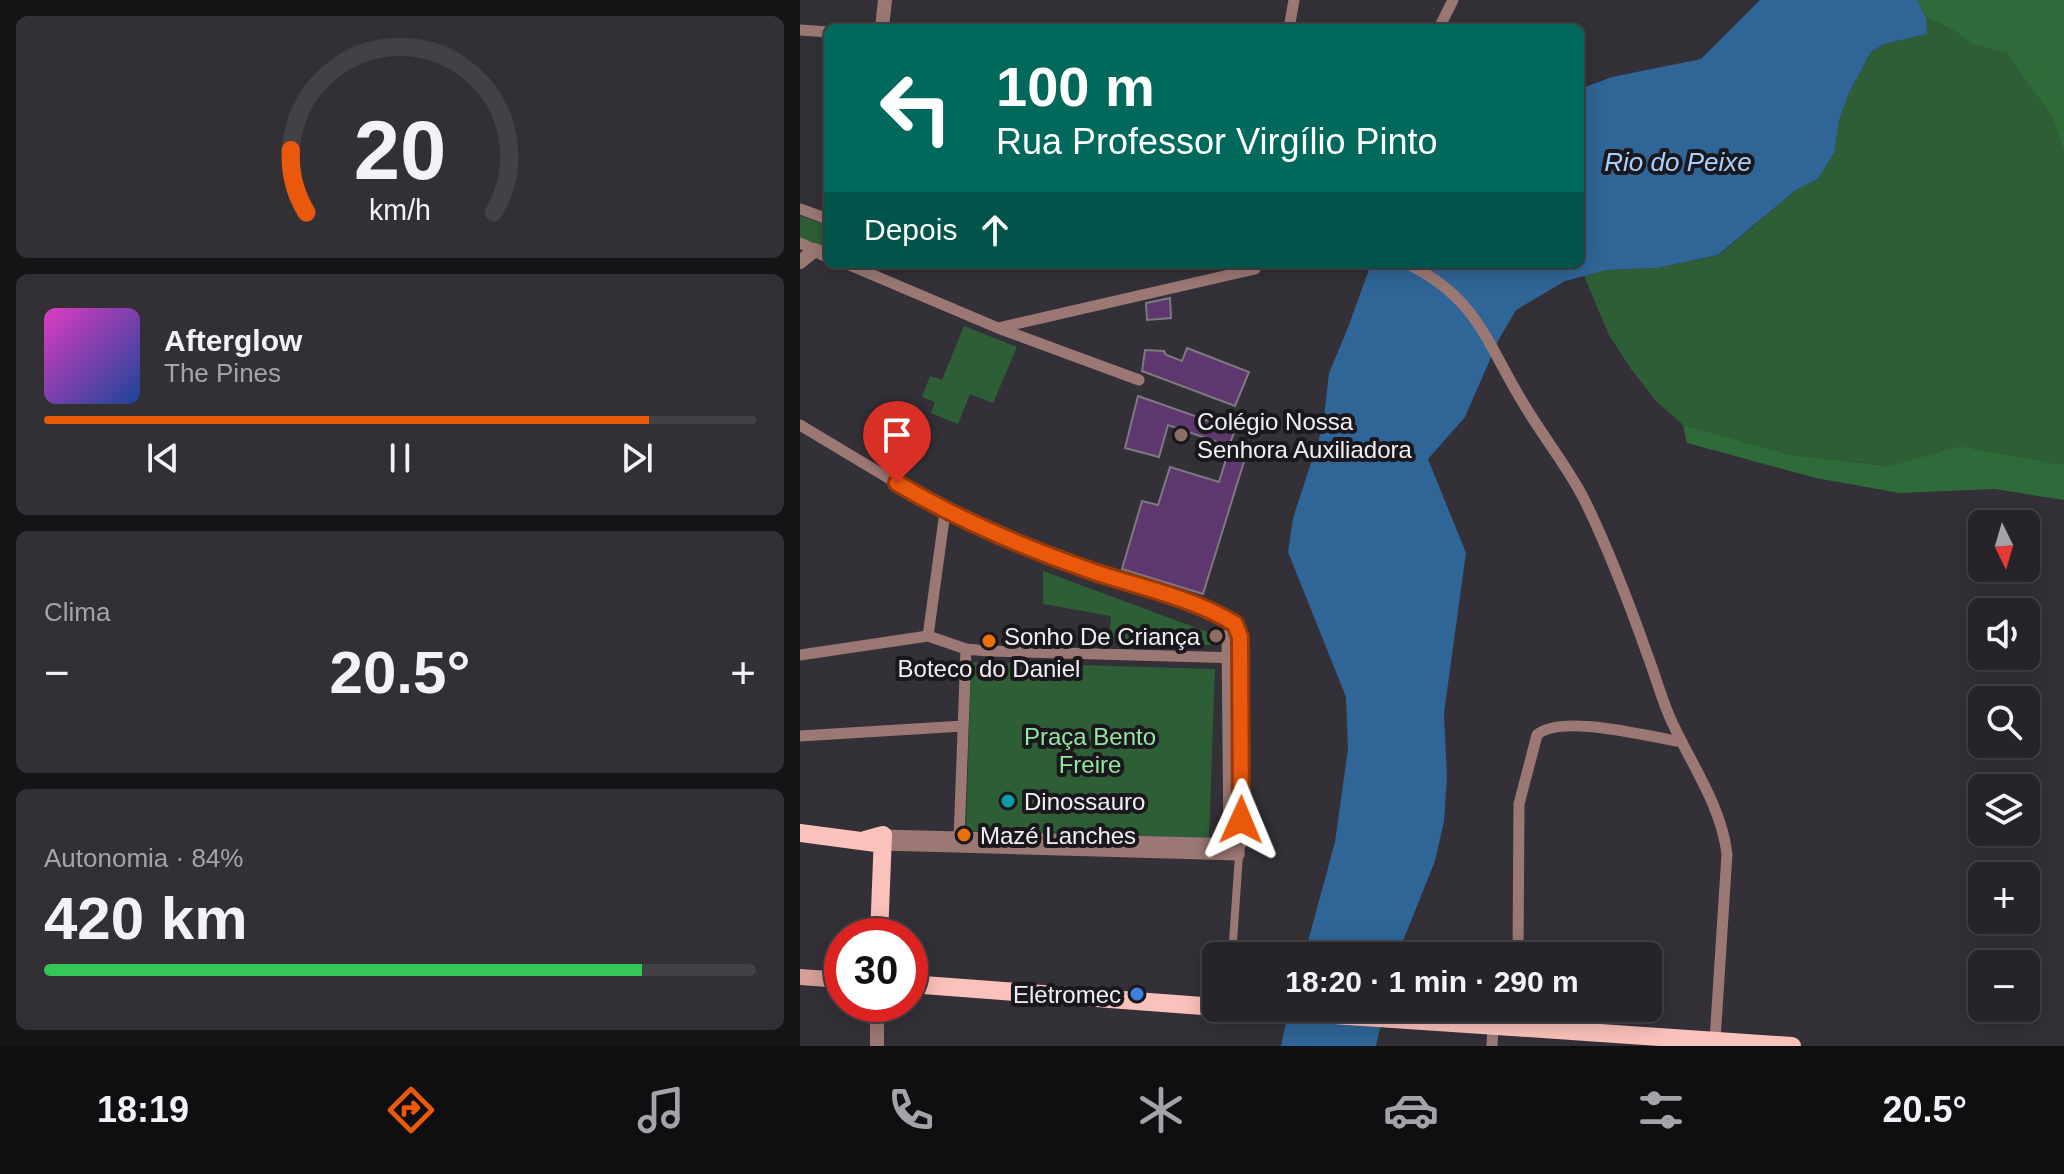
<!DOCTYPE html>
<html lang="pt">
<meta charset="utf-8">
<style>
:root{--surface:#262429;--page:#323035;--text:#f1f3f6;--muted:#a4a4a8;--line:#424146;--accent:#ea580c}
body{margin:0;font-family:Arial,sans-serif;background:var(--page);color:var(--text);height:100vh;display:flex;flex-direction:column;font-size:30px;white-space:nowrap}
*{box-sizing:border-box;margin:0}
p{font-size:26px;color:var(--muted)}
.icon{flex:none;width:44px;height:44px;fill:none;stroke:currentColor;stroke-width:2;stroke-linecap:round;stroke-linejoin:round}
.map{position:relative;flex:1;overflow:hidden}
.panel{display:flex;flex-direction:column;gap:16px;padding:16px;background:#151417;width:800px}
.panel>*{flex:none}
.hud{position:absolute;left:24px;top:24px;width:760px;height:244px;border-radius:12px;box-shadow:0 4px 20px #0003,0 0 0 2px var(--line);background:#00695c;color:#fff;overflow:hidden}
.needle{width:52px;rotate:175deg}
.controls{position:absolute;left:1168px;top:510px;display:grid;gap:16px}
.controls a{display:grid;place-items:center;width:72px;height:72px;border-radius:12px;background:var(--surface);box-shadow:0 4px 20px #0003,0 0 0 2px var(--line);font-size:40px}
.speed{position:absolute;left:24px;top:918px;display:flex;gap:16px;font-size:40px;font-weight:700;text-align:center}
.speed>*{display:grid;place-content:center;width:104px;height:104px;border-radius:50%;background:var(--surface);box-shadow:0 4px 20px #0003,0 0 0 2px var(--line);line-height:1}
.speed .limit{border:12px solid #d22;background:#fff;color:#111}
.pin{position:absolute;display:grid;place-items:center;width:68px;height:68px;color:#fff;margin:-82px -34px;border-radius:50% 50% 50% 0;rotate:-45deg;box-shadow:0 0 8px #0007}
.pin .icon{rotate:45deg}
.me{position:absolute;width:88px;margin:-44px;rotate:1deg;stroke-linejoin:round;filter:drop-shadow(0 0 6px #0008)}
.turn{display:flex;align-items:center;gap:28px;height:168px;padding:0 40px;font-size:36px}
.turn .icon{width:104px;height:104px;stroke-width:2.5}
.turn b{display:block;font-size:56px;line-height:68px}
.then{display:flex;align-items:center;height:76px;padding:0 40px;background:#0003;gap:16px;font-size:30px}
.big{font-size:60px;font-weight:800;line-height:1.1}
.panel .tile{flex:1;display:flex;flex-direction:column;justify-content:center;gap:12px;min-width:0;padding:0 28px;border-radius:12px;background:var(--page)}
.panel .dial{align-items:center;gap:0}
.dial svg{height:208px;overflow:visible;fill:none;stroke:var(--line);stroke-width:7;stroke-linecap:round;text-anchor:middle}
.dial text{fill:var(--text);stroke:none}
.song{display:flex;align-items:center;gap:24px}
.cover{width:96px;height:96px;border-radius:12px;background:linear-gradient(135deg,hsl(310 70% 55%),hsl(220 70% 35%))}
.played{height:8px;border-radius:4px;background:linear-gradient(90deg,var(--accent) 85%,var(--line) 85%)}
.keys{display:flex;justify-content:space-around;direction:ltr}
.heat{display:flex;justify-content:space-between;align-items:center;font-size:44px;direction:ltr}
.charge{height:12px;border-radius:6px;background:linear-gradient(90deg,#34c759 84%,var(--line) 0)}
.trip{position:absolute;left:402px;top:942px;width:460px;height:80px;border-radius:12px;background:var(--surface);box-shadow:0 4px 20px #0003,0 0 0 2px var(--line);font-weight:800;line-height:80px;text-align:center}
.dock{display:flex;height:128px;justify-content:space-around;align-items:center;background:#0f0e10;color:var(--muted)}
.dock .icon{width:56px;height:56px}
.dock .selected{color:var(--accent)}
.dock b{font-size:36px;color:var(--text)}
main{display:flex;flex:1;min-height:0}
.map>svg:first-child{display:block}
</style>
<main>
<section class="panel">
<div class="tile dial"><svg viewBox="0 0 100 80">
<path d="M14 69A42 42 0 1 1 86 69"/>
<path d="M14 69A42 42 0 0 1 8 45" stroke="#ea580c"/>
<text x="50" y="56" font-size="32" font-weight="700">20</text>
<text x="50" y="72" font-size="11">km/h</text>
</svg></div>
<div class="tile">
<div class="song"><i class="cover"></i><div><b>Afterglow</b><p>The Pines</p></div></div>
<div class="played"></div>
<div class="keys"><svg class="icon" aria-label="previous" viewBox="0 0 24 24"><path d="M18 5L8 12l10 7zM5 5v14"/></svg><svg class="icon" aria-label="pause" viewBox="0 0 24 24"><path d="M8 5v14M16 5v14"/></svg><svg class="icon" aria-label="next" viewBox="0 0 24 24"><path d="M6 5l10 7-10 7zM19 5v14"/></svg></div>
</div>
<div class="tile"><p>Clima</p>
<div class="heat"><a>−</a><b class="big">20.5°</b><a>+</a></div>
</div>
<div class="tile"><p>Autonomia · 84%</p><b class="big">420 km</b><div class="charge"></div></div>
</section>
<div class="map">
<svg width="1264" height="1046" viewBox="0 0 1264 1046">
<rect width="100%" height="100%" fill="#333037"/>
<!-- green -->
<path fill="#2e5e36" d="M1126 17 1153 30 1174 45 1207 54 1252 117 1264 152V462L1258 464 1160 446 1090 466 992 455 883 425 856 401 831 369 809 335 784 276 807 270 857 268 919 255 996 190 1018 179 1034 153 1039 121 1049 93 1071 52 1084 44 1127 34Z
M0 216 28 225V250L0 238Z
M164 326 217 347 193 403 170 394 158 424 131 413 135 402 122 397 130 376 142 380Z
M243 571 410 633 411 645 309 641 311 616 243 604Z
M171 662 415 669 409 838 166 831Z"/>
<!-- forest -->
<path fill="#2f6a39" d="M1117 0H1264V152L1252 117 1207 54 1174 45 1153 30 1126 17Z
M883 425 992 455 1089 466 1160 446 1258 464 1264 462V500L1195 489 1100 493 1016 478 887 443Z"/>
<!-- water -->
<path fill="#2f6597" d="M960 0H1117L1126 17 1127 34 1084 44 1071 52 1049 93 1039 121 1034 153 1018 179 996 190 918 255 857 268 807 270 765 281 716 310 699 339 665 417 628 459 666 553 644 713 647 778 644 821 635 861 597 956H504L535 842 548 749 546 697 488 552 493 518 523 426 529 373 547 330 571 264H780V89L812 77 901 59Z
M489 1008H585L576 1046H481Z"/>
<!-- building -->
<path fill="#5e376f" stroke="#7e7981" stroke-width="2" d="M370 298 371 318 347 320 346 303Z
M387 348 449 372 435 406 342 371 345 350 364 351 366 355 382 361Z
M338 396 435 430 429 446 368 425 359 457 325 448Z
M429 450 446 455 403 594 322 569 342 501 358 505 370 467 419 482Z"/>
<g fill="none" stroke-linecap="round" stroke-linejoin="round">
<!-- pedestrian -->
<path stroke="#9b7874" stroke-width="8" d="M432 956 439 855"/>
<!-- minor -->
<path stroke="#9b7874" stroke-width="11" d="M489 28 494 0
M639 28 653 0
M0 30 28 32
M0 209 28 219
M0 243 15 250
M47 264 198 328 455 269
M608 264C679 299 687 345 725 406 744 438 767 466 784 499 808 548 828 600 846 651 855 674 861 698 871 720 891 764 921 805 927 854L915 1040
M198 328 339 380
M0 425 145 512 205 539 285 569 399 607 435 624 439 634 442 772 439 855 82 845
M128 636 145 512
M0 655 128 636 166 649 188 651 440 658
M0 736 163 726
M83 835 441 844
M159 840 166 649
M429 850 427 637 435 624
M718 956 719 804 737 735C760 713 851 737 882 742
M712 1027 714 1008
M692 1046 693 1026"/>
<!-- tertiary -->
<path stroke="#9b7874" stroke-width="14" d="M82 28 85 0
M0 262 15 250 28 256
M77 1046V1004"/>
<!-- secondary -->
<path stroke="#d69f98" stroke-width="16" d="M0 977 42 980"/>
<!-- primary -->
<path stroke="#fbc1bb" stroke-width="18" d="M0 833 76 843
M65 840 83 835 79 936
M110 984 416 1007
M431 1008 992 1046"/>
</g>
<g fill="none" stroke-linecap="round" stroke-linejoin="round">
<!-- route casing -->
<g stroke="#983908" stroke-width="20">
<path id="route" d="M97 483C157 519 220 546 286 569 333 586 393 597 435 624L440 637 441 820"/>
</g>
<!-- route -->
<use href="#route" stroke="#ea580c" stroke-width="14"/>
</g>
<!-- markers -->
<g fill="#8d6e63" stroke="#1a181c" stroke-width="3">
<circle cx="381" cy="435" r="8"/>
<circle cx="416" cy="636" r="8"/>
</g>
<g fill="#e8710a" stroke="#1a181c" stroke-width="3">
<circle cx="189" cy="641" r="8"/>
<circle cx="164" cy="835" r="8"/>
</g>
<circle fill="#0f9aa8" stroke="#1a181c" stroke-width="3" cx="208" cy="801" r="8"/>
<circle fill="#3f7fe0" stroke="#1a181c" stroke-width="3" cx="337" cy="994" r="8"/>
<g text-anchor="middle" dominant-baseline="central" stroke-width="8" stroke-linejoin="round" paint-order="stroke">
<!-- poi labels -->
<g font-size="24" fill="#f2eff4" stroke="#1a181c" text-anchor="start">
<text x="397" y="421">Colégio Nossa<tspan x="397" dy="28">Senhora Auxiliadora</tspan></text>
<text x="400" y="636" text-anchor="end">Sonho De Criança</text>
<text x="189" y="668" text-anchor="middle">Boteco do Daniel</text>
<text x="224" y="801">Dinossauro</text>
<text x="180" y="835">Mazé Lanches</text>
<text x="321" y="994" text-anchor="end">Eletromec</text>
</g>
<!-- park labels -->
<g font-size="24" fill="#94e79f" stroke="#1a181c">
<text x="290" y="736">Praça Bento<tspan x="290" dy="28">Freire</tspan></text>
</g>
<!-- water labels -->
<g font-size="26" font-style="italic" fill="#a6d1fe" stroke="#1a181c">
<text x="878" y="162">Rio do Peixe</text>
</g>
</g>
</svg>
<div class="controls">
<a><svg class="needle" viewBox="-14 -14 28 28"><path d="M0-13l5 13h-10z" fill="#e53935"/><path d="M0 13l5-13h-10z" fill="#a4a4a8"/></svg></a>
<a><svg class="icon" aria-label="sound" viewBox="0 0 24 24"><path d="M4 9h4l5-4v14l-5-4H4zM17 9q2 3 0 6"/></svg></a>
<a><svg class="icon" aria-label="search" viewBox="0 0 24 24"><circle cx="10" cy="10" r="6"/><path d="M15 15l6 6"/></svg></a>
<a><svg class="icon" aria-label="layers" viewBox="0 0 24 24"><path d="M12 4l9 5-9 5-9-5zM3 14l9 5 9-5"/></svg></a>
<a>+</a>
<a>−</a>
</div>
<div class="speed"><div class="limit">30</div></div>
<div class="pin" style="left:97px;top:483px;background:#d93025"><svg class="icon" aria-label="arrive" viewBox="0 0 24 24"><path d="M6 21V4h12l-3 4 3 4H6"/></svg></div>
<svg class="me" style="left:441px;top:820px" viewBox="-20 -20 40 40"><path d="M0-17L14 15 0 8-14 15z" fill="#ea580c" stroke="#fff" stroke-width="4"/></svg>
<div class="trip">18:20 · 1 min · 290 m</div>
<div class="hud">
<div class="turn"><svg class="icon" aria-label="left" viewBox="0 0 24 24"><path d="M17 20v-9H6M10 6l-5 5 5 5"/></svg><div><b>100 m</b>Rua Professor Virgílio Pinto</div></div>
<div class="then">Depois<svg class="icon" aria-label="ahead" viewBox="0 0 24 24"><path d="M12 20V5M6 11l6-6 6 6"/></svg></div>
</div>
</div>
</main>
<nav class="dock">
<b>18:19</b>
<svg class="icon selected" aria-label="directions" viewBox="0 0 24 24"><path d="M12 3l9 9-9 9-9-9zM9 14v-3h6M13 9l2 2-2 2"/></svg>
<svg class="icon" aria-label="music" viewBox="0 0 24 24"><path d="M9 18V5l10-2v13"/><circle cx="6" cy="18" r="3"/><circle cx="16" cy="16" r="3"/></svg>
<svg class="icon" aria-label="phone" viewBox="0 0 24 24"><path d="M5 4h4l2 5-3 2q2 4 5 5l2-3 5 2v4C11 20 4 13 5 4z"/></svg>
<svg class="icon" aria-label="climate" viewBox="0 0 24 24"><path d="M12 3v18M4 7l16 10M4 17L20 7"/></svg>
<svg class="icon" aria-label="car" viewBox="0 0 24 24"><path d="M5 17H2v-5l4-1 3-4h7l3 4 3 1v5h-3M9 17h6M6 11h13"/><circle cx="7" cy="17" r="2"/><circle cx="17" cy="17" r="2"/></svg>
<svg class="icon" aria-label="filters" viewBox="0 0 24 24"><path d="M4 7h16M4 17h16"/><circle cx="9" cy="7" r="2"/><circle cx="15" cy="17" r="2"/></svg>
<b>20.5°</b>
</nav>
